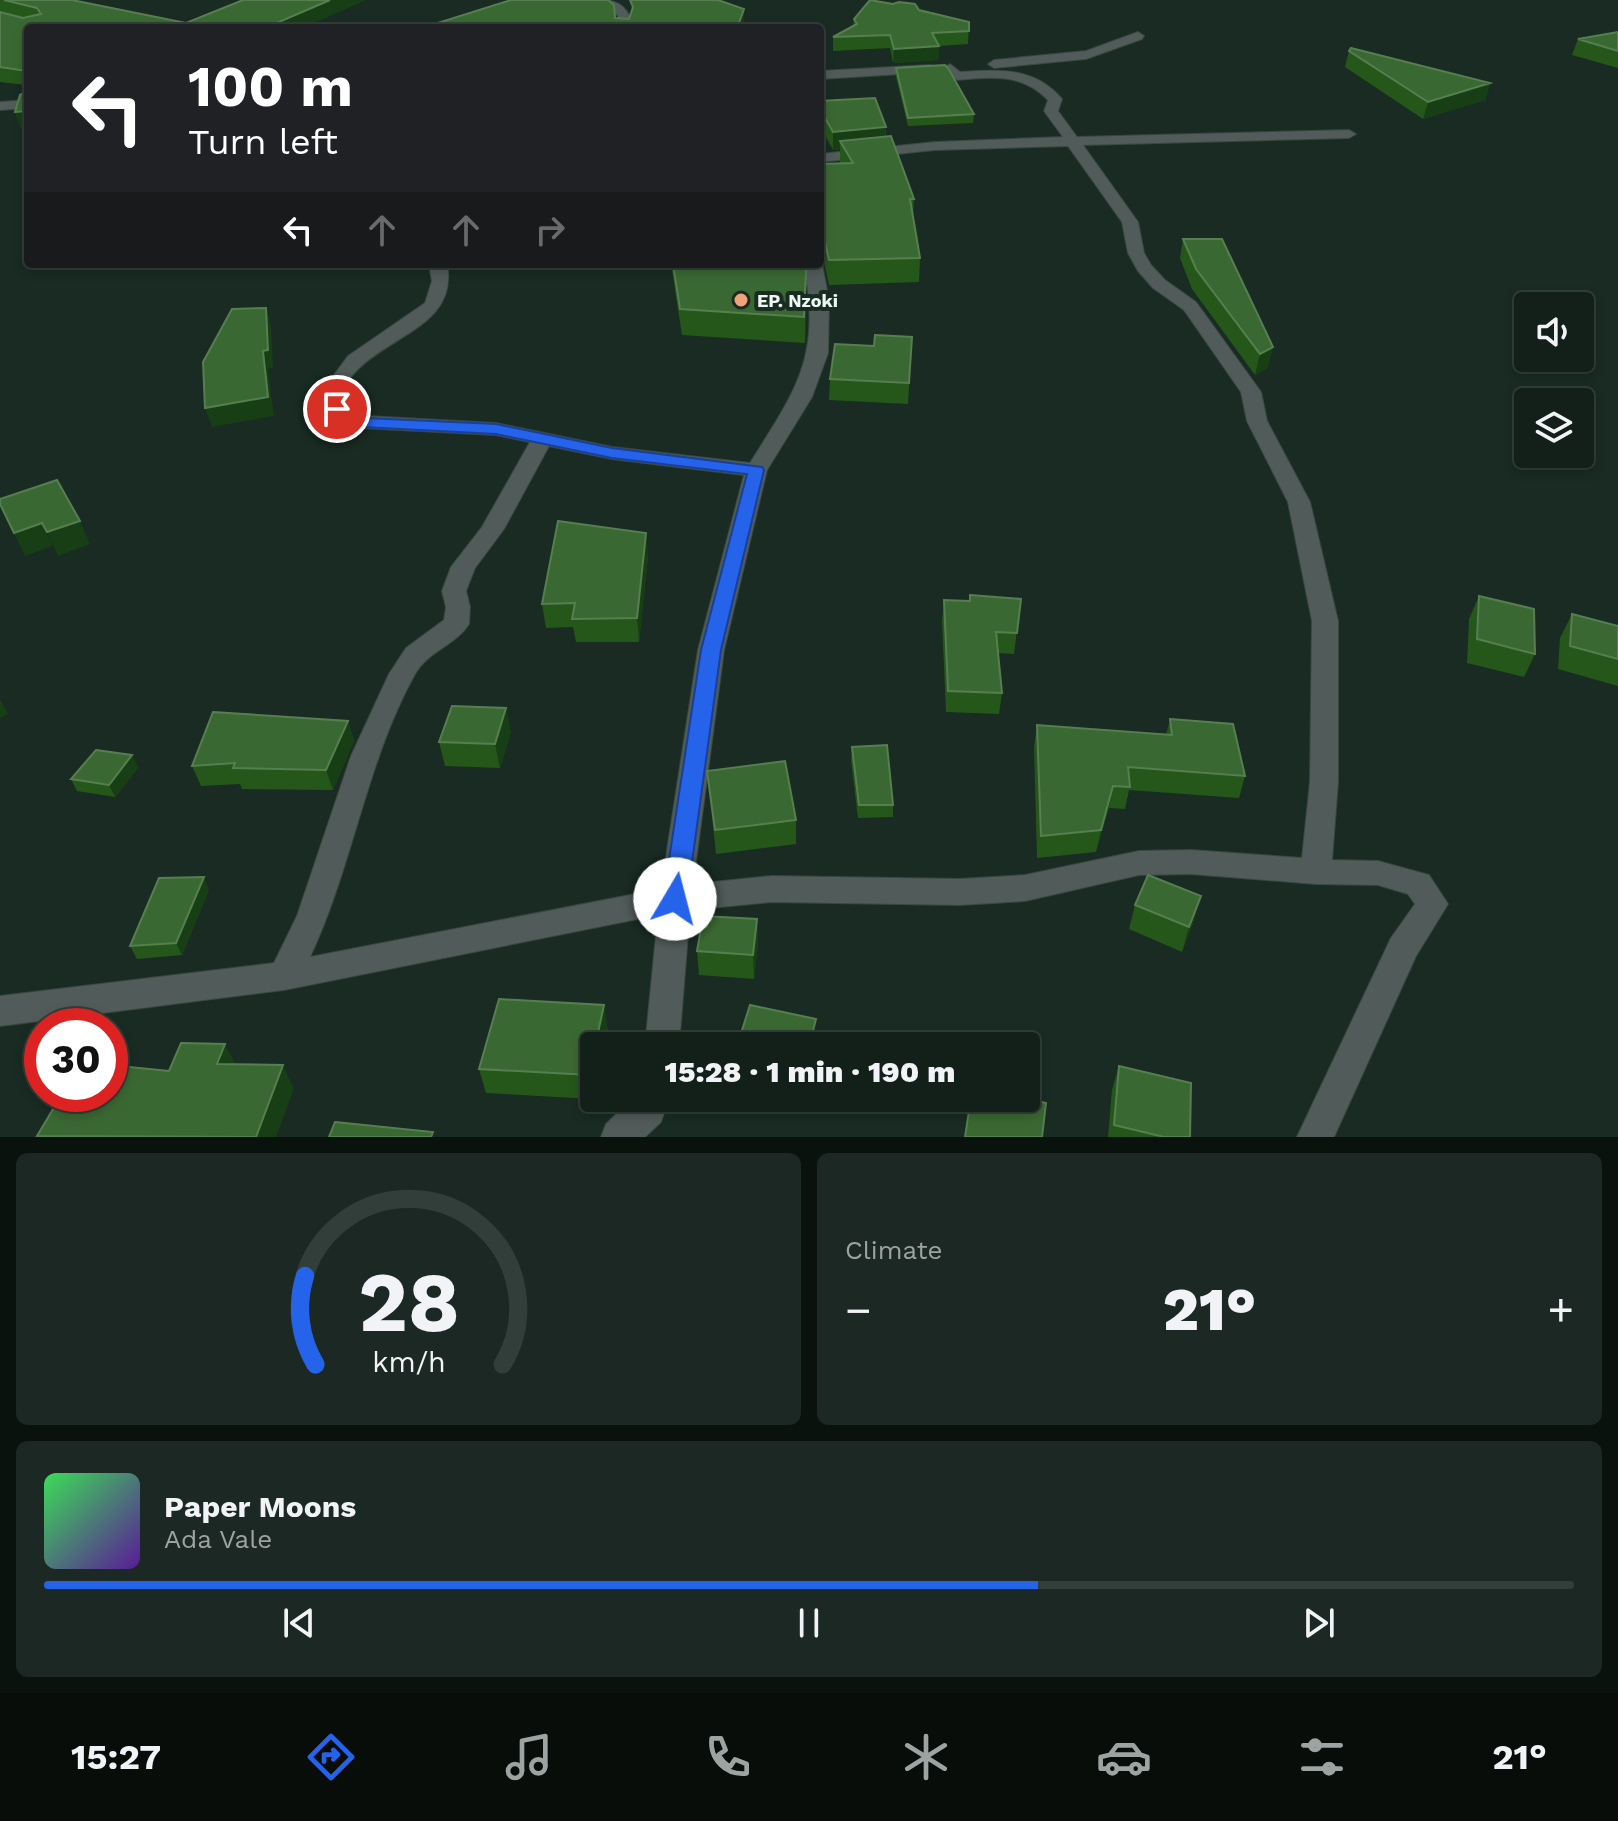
<!DOCTYPE html>
<meta charset="utf-8">
<style>
:root{--surface:#13201a;--page:#1c2823;--text:#f1f3f6;--muted:#9da3a2;--line:#323e39;--accent:#2563eb}
body{margin:0;font-family:"Work Sans",sans-serif;background:var(--page);color:var(--text);height:100vh;display:flex;flex-direction:column;font-size:30px;white-space:nowrap}
*{box-sizing:border-box;margin:0}
p{font-size:26px;color:var(--muted)}
.icon{flex:none;width:44px;height:44px;fill:none;stroke:currentColor;stroke-width:2;stroke-linecap:round;stroke-linejoin:round}
.map{position:relative;height:1137px;overflow:hidden}
.side{display:flex;flex-direction:column;gap:16px;padding:16px;background:#0a120e;flex:1}
.side>*{flex:none}
.banner{position:absolute;left:24px;top:24px;width:800px;height:244px;border-radius:8px;box-shadow:0 4px 12px #0003,0 0 0 2px var(--line);background:#202124;color:#fff;overflow:hidden}
.fabs{position:absolute;left:1514px;top:292px;display:grid;gap:16px}
.fabs a{display:grid;place-items:center;width:80px;height:80px;border-radius:8px;background:var(--surface);box-shadow:0 4px 12px #0003,0 0 0 2px var(--line);font-size:40px}
.speed{position:absolute;left:24px;top:1008px;display:flex;gap:16px;font-size:40px;font-weight:700;text-align:center}
.speed>*{display:grid;place-content:center;width:104px;height:104px;border-radius:50%;background:var(--surface);box-shadow:0 4px 12px #0003,0 0 0 2px var(--line);line-height:1}
.speed .limit{border:12px solid #d22;background:#fff;color:#111}
.pin{position:absolute;display:grid;place-items:center;width:68px;height:68px;color:#fff;margin:-34px;border:4px solid #fff;border-radius:50%;box-shadow:0 2px 8px #0007}
.me{position:absolute;width:88px;margin:-44px;rotate:8deg;stroke-linejoin:round;filter:drop-shadow(0 0 6px #0008)}
.turn{display:flex;align-items:center;gap:28px;height:168px;padding:0 32px;font-size:36px}
.turn .icon{width:104px;height:104px;stroke-width:2.5}
.turn b{display:block;font-size:56px;line-height:68px}
.lanes{display:flex;align-items:center;height:76px;padding:0 32px;background:#0003;justify-content:center;gap:40px;direction:ltr}
.lanes .off{opacity:.35}
.big{font-size:60px;font-weight:800;line-height:1.1}
.side .widget{flex:1;display:flex;flex-direction:column;justify-content:center;gap:12px;min-width:0;padding:0 28px;border-radius:12px;background:var(--page)}
.side .dial{align-items:center;gap:0}
.dial svg{height:208px;overflow:visible;fill:none;stroke:var(--line);stroke-width:7;stroke-linecap:round;text-anchor:middle}
.dial text{fill:var(--text);stroke:none}
.song{display:flex;align-items:center;gap:24px}
.cover{width:96px;height:96px;border-radius:12px;background:linear-gradient(135deg,hsl(130 70% 55%),hsl(270 70% 35%))}
.played{height:8px;border-radius:4px;background:linear-gradient(90deg,var(--accent) 65%,var(--line) 65%)}
.keys{display:flex;justify-content:space-around;direction:ltr}
.heat{display:flex;justify-content:space-between;align-items:center;font-size:44px;direction:ltr}
.side .tiles{flex:1;display:grid;gap:16px;grid-template-columns:1fr 1fr}
.widget:last-child{grid-column:span 2}
.trip{position:absolute;left:580px;top:1032px;width:460px;height:80px;border-radius:8px;background:var(--surface);box-shadow:0 4px 12px #0003,0 0 0 2px var(--line);font-weight:800;line-height:80px;text-align:center}
.dock{display:flex;height:128px;justify-content:space-around;align-items:center;background:#080d0a;color:var(--muted)}
.dock .icon{width:56px;height:56px}
.dock .current{color:var(--accent)}
.dock b{font-size:36px;color:var(--text)}
.map>svg:first-child{display:block}
</style>
<div class="map">
<svg width="1618" height="1137" viewBox="0 0 1618 1137">
<rect width="100%" height="100%" fill="#192b23"/>
<g fill="none" stroke-linecap="round" stroke-linejoin="round">
<!-- minor casing -->
<g stroke="#374840" stroke-width="2">
<path id="minor" d="M601 0C616 0 625 5 631 19L630 28H618V16Z
M1138 32 1144 36 1142 39 1086 59 994 68 988 64 994 60 1086 51Z
M950 64 960 72C999 69 1035 67 1062 99L1058 111 1077 137 1349 130 1356 134 1349 138 1083 145 1138 222 1144 253 1151 265 1165 280 1196 302 1261 392 1267 421 1310 502 1338 621V782L1332 860 1378 861 1429 875 1448 904 1416 956 1334 1137H1297L1391 938 1415 904 1408 894 1378 885 1316 884 1191 874 1139 875 1025 901 960 905 771 902 690 910 679 1046H645L658 915 284 990 0 1026V996L274 963 297 916 351 756 389 674 406 648 444 620 446 607 442 591 451 567 482 527 530 442 496 435 362 428 327 409 322 391 348 356 425 303 432 281 429 264H447C460 334 370 335 342 391L346 406 366 416 496 423 612 447 750 463C798 387 821 357 804 264H822L829 301 828 353 812 397 767 470 724 650 693 884 771 876 960 879 1025 875 1139 851 1191 850 1302 858 1310 782 1312 621 1288 502 1247 421 1241 392 1184 310 1153 288 1138 271 1128 253 1122 222 1068 146 935 150 820 162V154L935 142 1063 137 1044 111 1048 100C1021 73 993 77 957 80L944 68ZM549 446 612 459 744 475 698 650 661 889 310 957C353 866 366 762 415 674 428 651 456 645 469 624L470 607 466 591 475 568 504 529Z
M929 65 934 66V72L820 79V71Z
M28 100V108L0 110V102Z
M633 1098H669L661 1122 645 1137H601L606 1124Z"/>
</g>
<!-- minor -->
<use href="#minor" fill="#515b5a" fill-rule="evenodd"/>
</g>
<!-- wall -->
<path fill="#25571b" d="M0 0H72L186 23 243 0H365L302 28H28V128H21L15 112 25 92 26 85 0 82Z
M919 10 969 22 968 44 939 46 938 60 893 63 890 48 833 51V37L853 26 854 19Z
M1618 32V68L1572 55 1578 39Z
M1349 51 1490 83 1485 100 1423 119 1345 67Z
M896 68 974 114 973 123 908 126 896 77Z
M820 101 886 127V136L914 199 913 215 920 258 919 282 829 285 824 262H820V164H840V149L833 150 820 126Z
M1183 239H1222L1268 368 1255 375 1192 289 1180 258Z
M671 264H804L806 296 805 343 682 335Z
M912 337 908 404 829 400 830 379 874 346Z
M648 556 639 642H576L573 627 546 628 542 604Z
M1479 596 1535 654 1524 677 1467 663 1469 619Z
M1021 599 1014 654 998 653 1002 693 999 714 946 712 942 621 944 600 970 601Z
M1572 614 1618 626V686L1558 669 1560 638Z
M1170 719 1245 776 1239 798 1129 790 1125 809 1109 808 1096 852 1037 858 1034 747 1037 725 1166 735Z
M348 721 354 741 333 790 242 789 240 784 201 786 192 766Z
M511 732 500 768 445 766 439 742Z
M852 747 893 805V817L858 818 851 760Z
M132 755 138 768 115 797 77 791 71 779Z
M707 771 796 820V844L716 854Z
M209 890 182 955 137 959 130 946Z
M1135 905 1194 920 1182 952 1129 929Z
M757 919 758 944 754 979 699 975 697 951Z
M608 1029 594 1046 593 1099 486 1093 479 1069Z
M1119 1066 1190 1137H1108L1112 1090Z"/>
<!-- shaded-wall -->
<path fill="#173e15" d="M330 0H365L302 28H265Z
M744 9V21L742 28H737Z
M939 46 938 60 893 63 894 49Z
M1490 83 1485 100 1423 119 1428 102Z
M28 111V128H21L15 112Z
M886 127 885 144 840 141V149L833 150V132Z
M266 308 271 326 273 368 268 369 274 416 212 427 205 408 263 351Z
M1273 347 1268 368 1255 375 1260 354Z
M80 521 90 544 58 556 47 532Z
M42 523 53 546 25 556 14 533Z
M646 533 648 556 639 642 637 618Z
M0 699 8 714 0 718Z
M506 708 511 732 500 768 495 744Z
M348 721 354 741 333 790 326 770Z
M132 755 138 768 115 797 109 785Z
M1113 786 1109 808 1096 852 1101 830Z
M204 877 209 890 182 955 176 943Z
M1201 896 1194 920 1182 952 1189 927Z
M757 919 758 944 754 979 753 955Z
M604 1005 608 1029 604 1046H595Z
M816 1019 815 1046H809Z
M225 1044 237 1067 217 1064Z
M594 1051V1096L593 1099 589 1075Z
M283 1065 294 1089 276 1137H256Z"/>
<!-- building -->
<path fill="#3a6832" stroke="#567f50" stroke-width="2" d="M4 0H72L186 23 243 0H330L265 28H28V111L15 112 20 95 25 92 27 71 0 67V12L23 18 41 14 37 8Z
M511 0H608L614 5 615 18 629 19 633 7 630 0H718L744 9 737 28H422Z
M870 0 893 4 899 2 915 4 919 10 969 22V31L932 33 939 46 894 49 890 35 833 37 857 24 854 19Z
M1618 32V51L1578 39Z
M1351 48 1490 83 1428 102 1349 51Z
M945 65 948 68 974 114 908 118 896 68Z
M875 98 886 127 833 132 820 109V101Z
M891 136 914 199H910L920 258 829 260 824 237H820V164L853 163 840 141Z
M1183 239H1222L1273 347 1260 354 1196 269Z
M673 264H804L806 271 804 317 680 309Z
M266 308 268 350 263 351 268 397 205 408 203 362 232 309Z
M875 335 912 337 909 383 830 379 835 344 874 346Z
M57 480 80 521 47 532 42 523 14 533 0 504V499Z
M558 521 646 533 637 618 572 619 575 603 542 604Z
M970 595 1021 599 1017 633 996 632 1002 693 948 691 944 600 970 601Z
M1479 596 1534 609 1535 654 1477 639Z
M1572 614 1618 626V659L1570 646Z
M452 706 506 708 495 744 439 742Z
M213 712 348 721 326 770 233 768 235 763 192 766Z
M1170 719 1233 724 1245 776 1128 767 1130 787 1113 786 1101 830 1041 836 1037 725 1172 735Z
M887 745 893 805H859L852 747Z
M96 750 132 755 109 785 71 779Z
M785 761 796 820 715 830 707 771Z
M1148 875 1201 896 1189 927 1135 905Z
M204 877 176 943 130 946 159 878Z
M703 916 757 919 753 955 697 951Z
M499 999 604 1005 589 1075 479 1069Z
M750 1005 816 1019 809 1046H737Z
M181 1043 225 1044 217 1064 283 1065 256 1137 37 1136 62 1094H110V1065L169 1071Z
M1119 1066 1191 1083 1190 1137H1164L1114 1125Z
M971 1098H1025L1046 1103 1042 1137H965Z
M335 1122 433 1132 431 1137H329Z"/>
<!-- route -->
<path fill="#2563eb" stroke="#184099" stroke-width="2" d="M337 404 366 418 496 424 612 448 762 467 764 470 721 650 687 899 684 906 675 909 667 906 663 899 701 650 747 474 612 458 496 434 362 427 331 412 329 409Z"/>
<!-- markers -->
<circle fill="#f0a279" stroke="#192b23" stroke-width="3" cx="741" cy="300" r="8"/>
<g text-anchor="middle" dominant-baseline="central" stroke-width="8" stroke-linejoin="round" paint-order="stroke">
<!-- far-poi labels -->
<g font-size="18" font-weight="bold" fill="#ecf8f2" stroke="#192b23" text-anchor="start">
<text x="757" y="300">EP. Nzoki</text>
</g>
</g>
</svg>
<div class="fabs">
<a><svg class="icon" aria-label="sound" viewBox="0 0 24 24"><path d="M4 9h4l5-4v14l-5-4H4zM17 9q2 3 0 6"/></svg></a>
<a><svg class="icon" aria-label="layers" viewBox="0 0 24 24"><path d="M12 4l9 5-9 5-9-5zM3 14l9 5 9-5"/></svg></a>
</div>
<div class="speed"><div class="limit">30</div></div>
<div class="pin" style="left:337px;top:409px;background:#d93025"><svg class="icon" aria-label="arrive" viewBox="0 0 24 24"><path d="M6 21V4h12l-3 4 3 4H6"/></svg></div>
<svg class="me" style="left:675px;top:899px" viewBox="-20 -20 40 40"><circle r="19" fill="#fff"/><path d="M0-13L10 11 0 6-10 11z" fill="#2563eb"/></svg>
<div class="trip">15:28 · 1 min · 190 m</div>
<div class="banner">
<div class="turn"><svg class="icon" aria-label="left" viewBox="0 0 24 24"><path d="M17 20v-9H6M10 6l-5 5 5 5"/></svg><div><b>100 m</b>Turn left</div></div>
<div class="lanes"><svg class="icon" aria-label="left" viewBox="0 0 24 24"><path d="M17 20v-9H6M10 6l-5 5 5 5"/></svg><svg class="icon off" aria-label="ahead" viewBox="0 0 24 24"><path d="M12 20V5M6 11l6-6 6 6"/></svg><svg class="icon off" aria-label="ahead" viewBox="0 0 24 24"><path d="M12 20V5M6 11l6-6 6 6"/></svg><svg class="icon off" aria-label="right" viewBox="0 0 24 24"><path d="M7 20v-9h11M14 6l5 5-5 5"/></svg></div>
</div>
</div>
<section class="side">
<div class="tiles">
<div class="widget dial"><svg viewBox="0 0 100 80">
<path d="M14 69A42 42 0 1 1 86 69"/>
<path d="M14 69A42 42 0 0 1 10 35" stroke="#2563eb"/>
<text x="50" y="56" font-size="32" font-weight="700">28</text>
<text x="50" y="72" font-size="11">km/h</text>
</svg></div>
<div class="widget"><p>Climate</p>
<div class="heat"><a>−</a><b class="big">21°</b><a>+</a></div>
</div>
<div class="widget">
<div class="song"><i class="cover"></i><div><b>Paper Moons</b><p>Ada Vale</p></div></div>
<div class="played"></div>
<div class="keys"><svg class="icon" aria-label="previous" viewBox="0 0 24 24"><path d="M18 5L8 12l10 7zM5 5v14"/></svg><svg class="icon" aria-label="pause" viewBox="0 0 24 24"><path d="M8 5v14M16 5v14"/></svg><svg class="icon" aria-label="next" viewBox="0 0 24 24"><path d="M6 5l10 7-10 7zM19 5v14"/></svg></div>
</div>
</div>
</section>
<nav class="dock">
<b>15:27</b>
<svg class="icon current" aria-label="directions" viewBox="0 0 24 24"><path d="M12 3l9 9-9 9-9-9zM9 14v-3h6M13 9l2 2-2 2"/></svg>
<svg class="icon" aria-label="music" viewBox="0 0 24 24"><path d="M9 18V5l10-2v13"/><circle cx="6" cy="18" r="3"/><circle cx="16" cy="16" r="3"/></svg>
<svg class="icon" aria-label="phone" viewBox="0 0 24 24"><path d="M5 4h4l2 5-3 2q2 4 5 5l2-3 5 2v4C11 20 4 13 5 4z"/></svg>
<svg class="icon" aria-label="climate" viewBox="0 0 24 24"><path d="M12 3v18M4 7l16 10M4 17L20 7"/></svg>
<svg class="icon" aria-label="car" viewBox="0 0 24 24"><path d="M5 17H2v-5l4-1 3-4h7l3 4 3 1v5h-3M9 17h6M6 11h13"/><circle cx="7" cy="17" r="2"/><circle cx="17" cy="17" r="2"/></svg>
<svg class="icon" aria-label="filters" viewBox="0 0 24 24"><path d="M4 7h16M4 17h16"/><circle cx="9" cy="7" r="2"/><circle cx="15" cy="17" r="2"/></svg>
<b>21°</b>
</nav>
